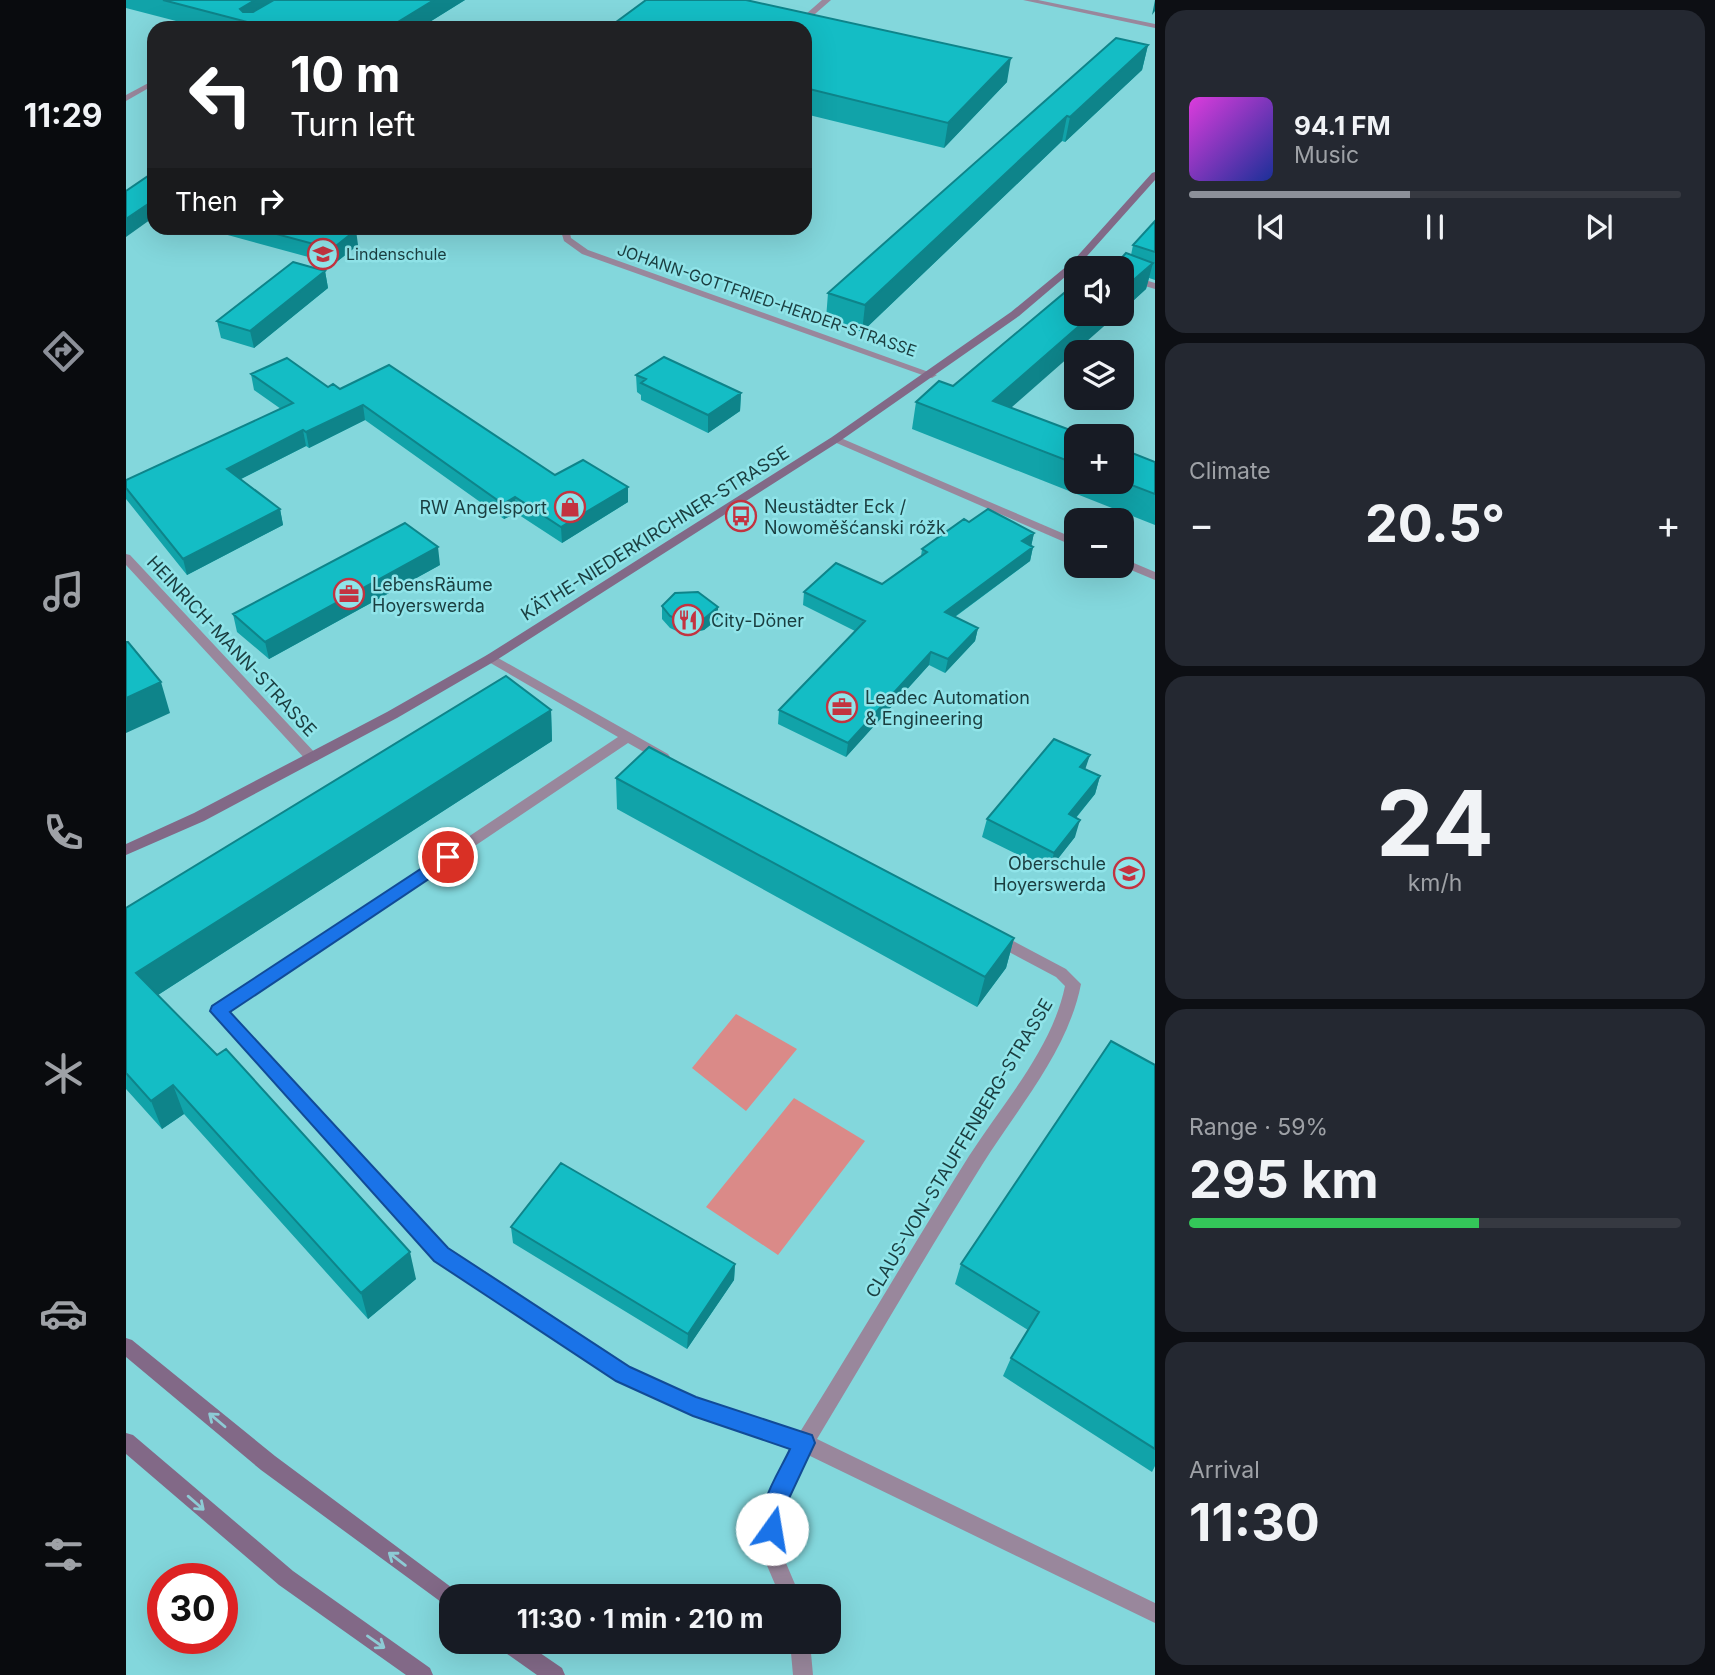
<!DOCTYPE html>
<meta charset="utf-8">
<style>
:root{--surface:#171b24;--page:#242831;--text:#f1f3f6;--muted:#9ea1a6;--line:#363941;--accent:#8c9099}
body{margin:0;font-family:Inter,sans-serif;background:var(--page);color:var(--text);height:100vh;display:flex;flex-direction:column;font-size:26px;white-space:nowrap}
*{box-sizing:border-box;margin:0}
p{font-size:23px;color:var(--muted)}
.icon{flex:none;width:38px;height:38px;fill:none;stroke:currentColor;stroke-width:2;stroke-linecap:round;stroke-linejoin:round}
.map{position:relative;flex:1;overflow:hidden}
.drawer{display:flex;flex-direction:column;gap:10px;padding:10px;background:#0d0f14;width:560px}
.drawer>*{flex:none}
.hud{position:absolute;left:21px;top:21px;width:665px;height:214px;border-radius:21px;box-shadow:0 7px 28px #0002;background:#202124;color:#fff;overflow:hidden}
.buttons{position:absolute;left:938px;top:256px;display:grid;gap:14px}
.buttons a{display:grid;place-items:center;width:70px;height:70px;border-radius:14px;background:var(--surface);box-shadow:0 7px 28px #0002;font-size:35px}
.speed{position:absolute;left:21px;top:1563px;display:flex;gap:14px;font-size:35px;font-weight:700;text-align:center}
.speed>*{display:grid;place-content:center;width:91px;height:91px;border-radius:50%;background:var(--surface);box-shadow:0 7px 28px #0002;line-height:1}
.speed .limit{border:10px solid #d22;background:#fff;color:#111}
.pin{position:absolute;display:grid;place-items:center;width:60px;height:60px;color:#fff;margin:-30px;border:4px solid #fff;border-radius:50%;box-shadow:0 2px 7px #0007}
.me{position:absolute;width:77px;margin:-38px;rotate:13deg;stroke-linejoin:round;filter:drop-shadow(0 0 5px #0008)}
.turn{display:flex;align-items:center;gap:24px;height:147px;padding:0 28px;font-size:32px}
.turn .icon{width:91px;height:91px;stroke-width:2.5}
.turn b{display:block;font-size:49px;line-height:60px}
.then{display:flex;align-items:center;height:66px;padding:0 28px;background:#0003;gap:14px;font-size:26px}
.big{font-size:52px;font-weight:700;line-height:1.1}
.drawer .tile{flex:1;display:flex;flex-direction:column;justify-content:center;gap:10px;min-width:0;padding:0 24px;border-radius:21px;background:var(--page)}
.drawer .dial{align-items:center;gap:0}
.dial b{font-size:91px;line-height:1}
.song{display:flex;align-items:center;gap:21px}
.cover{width:84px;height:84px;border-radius:10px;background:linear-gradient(135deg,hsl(300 70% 55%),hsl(230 70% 35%))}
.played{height:7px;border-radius:4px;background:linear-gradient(90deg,var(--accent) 45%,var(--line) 45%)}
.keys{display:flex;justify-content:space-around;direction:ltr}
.heat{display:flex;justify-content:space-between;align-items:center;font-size:38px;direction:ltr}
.charge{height:10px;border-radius:5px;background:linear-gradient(90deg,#34c759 59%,var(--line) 0)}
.trip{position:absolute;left:313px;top:1584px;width:402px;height:70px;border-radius:21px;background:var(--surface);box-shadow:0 7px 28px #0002;font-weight:700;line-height:70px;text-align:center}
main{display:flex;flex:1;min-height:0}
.menu{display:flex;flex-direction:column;width:126px;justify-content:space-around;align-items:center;background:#090b0e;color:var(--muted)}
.menu .icon{width:49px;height:49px}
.menu .current{color:var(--accent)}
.menu b{font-size:32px;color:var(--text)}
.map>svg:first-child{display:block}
</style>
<main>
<nav class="menu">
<b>11:29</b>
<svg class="icon current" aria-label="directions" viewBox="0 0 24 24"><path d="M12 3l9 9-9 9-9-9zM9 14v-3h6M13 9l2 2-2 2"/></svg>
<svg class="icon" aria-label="music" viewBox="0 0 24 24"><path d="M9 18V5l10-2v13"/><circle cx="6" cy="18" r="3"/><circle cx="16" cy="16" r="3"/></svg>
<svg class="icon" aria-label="phone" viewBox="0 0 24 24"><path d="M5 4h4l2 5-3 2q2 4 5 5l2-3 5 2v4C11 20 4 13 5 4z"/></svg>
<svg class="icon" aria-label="climate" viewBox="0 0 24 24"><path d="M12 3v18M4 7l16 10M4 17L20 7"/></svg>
<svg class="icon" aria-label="car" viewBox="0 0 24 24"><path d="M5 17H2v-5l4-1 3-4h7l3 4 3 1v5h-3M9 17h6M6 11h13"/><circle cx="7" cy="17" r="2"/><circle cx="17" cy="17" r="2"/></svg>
<svg class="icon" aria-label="filters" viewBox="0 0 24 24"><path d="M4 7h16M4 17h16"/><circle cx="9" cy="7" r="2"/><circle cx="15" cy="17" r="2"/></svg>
</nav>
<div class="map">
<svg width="1029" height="1675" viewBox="0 0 1029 1675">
<rect width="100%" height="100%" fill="#83d7dc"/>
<!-- green -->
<path fill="#da8a88" d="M610 1014 671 1049 620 1111 566 1068Z
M668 1098 739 1141 652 1255 580 1207Z"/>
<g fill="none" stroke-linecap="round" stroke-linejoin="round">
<!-- street -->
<path fill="#99879c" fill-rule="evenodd" d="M696 0H705L673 28H664Z
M897 0H912L1029 24V28Z
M28 80V85L0 101V95Z
M434 228H443L445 238 462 250 811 375 806 378 802 377 456 254 438 241Z
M950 260 969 266 971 268 947 265V261Z
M996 273 1029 283V289L996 279Z
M710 436 950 539V547L706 441V437Z
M0 554 4 555 191 755 193 758 191 761H181L0 565Z
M996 558 1029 572V580L993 565H996Z
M365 654 542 754 544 757 542 760H532L502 743 102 1012 321 1249 503 1368 570 1398 674 1432C731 1341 786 1247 843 1156 877 1103 926 1049 939 986L930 977 866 943 864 939 866 935H876L940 969 955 984C942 1051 891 1109 856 1165 799 1256 746 1348 691 1439L1029 1603V1623L682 1455 657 1509 654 1549 674 1596H654L634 1549 638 1508 666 1448 567 1415 491 1380 309 1261 87 1015 84 1011 87 1007 492 737 361 661 359 658 361 655Z
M664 1642H684L687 1675H667Z"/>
<!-- secondary -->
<path fill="#826987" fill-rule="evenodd" d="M1029 172V180L953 265 893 316 714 441 369 661 271 718 78 821 0 855V844L68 813 261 712 361 655 706 437 885 312 947 261 1026 173Z
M0 1338 6 1340 149 1456 333 1593 334 1596H326V1610L135 1470 0 1357Z
M0 1433 7 1435 167 1571 304 1668 307 1675H280L153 1585 0 1454Z
M371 1642H398L436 1668 439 1675H411L374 1649Z"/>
</g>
<!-- wall -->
<path fill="#11a3a9" d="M0 0H339L294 28H77L0 8Z
M679 28 881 82 818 148 679 114Z
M1022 45 1016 70 939 142 936 141 736 332 700 319 702 293Z
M1029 221V280L1023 278 1020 289 996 311V268L988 266 1005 255 1007 245Z
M76 228H222L232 245 208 264Z
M199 271 202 288 128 348 95 338 91 321Z
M125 374 214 389 429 475 502 487V502L436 543 390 513 378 519 239 420 183 448 180 446 115 479 154 509 157 525 61 575 0 499V480L155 409 128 390Z
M510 375 615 393 614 411 582 433 515 400V395L511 392Z
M790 402 885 408 950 436V481H996L1029 462V525L786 429Z
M908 533 905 546 907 547 904 561 829 617 852 628 849 641 819 673 803 665 720 757 652 724 653 710 729 631 677 605 678 592 756 584 795 556 796 549Z
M314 565 143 659 111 632 107 614Z
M536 606 592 619 578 630 557 634 544 628 536 619Z
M425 710 426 741 32 995 290 1279 242 1319 58 1114 36 1129 0 1089V908Z
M960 769 974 776 969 794 950 818 949 837 923 870 856 837 861 819Z
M490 778 888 938 880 968 851 1007 491 809Z
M1029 1065V1466L1026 1472 877 1376 885 1358 902 1330 829 1284 835 1264Z
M385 1227 609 1264 608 1280 561 1349 387 1243Z"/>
<!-- shaded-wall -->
<path fill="#0e848a" d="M129 0H162L125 23 114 9Z
M308 0H339L294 28H262Z
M1029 0V11L1026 15Z
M1022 45 1016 70 939 142 944 117Z
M885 58 881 82 818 148 822 123Z
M941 116 936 141 736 332 739 305Z
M28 200V217L0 237V219Z
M230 230 232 245 208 264 206 249Z
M1027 263 1020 289 996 311V290Z
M199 271 202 288 128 348 124 331Z
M968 313H993L862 428 867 401Z
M615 393 614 411 582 433V415Z
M237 405 239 420 183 448 180 432Z
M177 430 180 446 105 484 101 469Z
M502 487V502L436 543 435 527Z
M389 497 390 513 378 519 377 504Z
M154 509 157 525 61 575 57 559Z
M908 533 905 547 896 541Z
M312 547 314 565 143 659 139 642Z
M907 547 904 561 816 626 819 612Z
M592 607V619L578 630 557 634V622Z
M852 628 849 641 819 673 822 659Z
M805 652 803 665 720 757 722 743Z
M35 682 44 713 0 733V698Z
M425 710 426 741 21 1002 10 973Z
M964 755 958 773 954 767Z
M974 776 969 794 938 832 943 814Z
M954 820 949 837 923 870 928 853Z
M888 938 880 968 851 1007 859 977Z
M47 1085 58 1114 36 1129 25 1101Z
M284 1252 290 1279 242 1319 235 1293Z
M609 1264 608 1280 561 1349 562 1334Z"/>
<!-- building -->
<path fill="#14bdc5" stroke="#0e848a" stroke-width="2" d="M37 0H129L114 9 117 12H127L148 0H308L262 28H134L125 26 129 24Z
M520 0H620L885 58 822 123 679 88V28H482Z
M990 38 1022 45 944 117 941 116 739 305 702 293Z
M28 172V200L0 219V191Z
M1029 221V252L1007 245Z
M128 228H222L230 230 206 249Z
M1000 253 1027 263 996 290V268H968L975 262 988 266Z
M167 262 199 271 124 331 91 321Z
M950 283V313H968L867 401 960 436H950V464L790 402 813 381 827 386Z
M538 357 615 393 582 415 515 383 520 379 510 375Z
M161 358 202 387 207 384 214 389 263 365 429 475 457 460 502 487 435 527 389 497 377 504 237 405 180 432 177 430 101 469 154 509 57 559 0 488V480L167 403 125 374Z
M996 449 1029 462V494L995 481Z
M862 509 908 533 896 541 907 547 819 612 852 628 822 659 805 652 722 743 653 710 739 621 678 592 710 563 756 584 801 552 796 549 838 519 843 522Z
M279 523 312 547 139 642 107 614Z
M572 592 592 607 579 618 557 622 544 616 536 606 549 593Z
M0 642H2L35 682 0 698Z
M380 676 425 710 10 973 91 1055 100 1049 284 1252 235 1293 47 1085 25 1101 0 1073V908Z
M928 739 964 755 954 767 974 776 943 814 954 820 928 853 861 819Z
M523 747 888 938 859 977 490 778Z
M985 1041 1029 1065V1449L885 1358 913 1312 835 1264Z
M435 1163 609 1264 562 1334 385 1227Z"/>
<!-- one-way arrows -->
<defs><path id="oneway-shaft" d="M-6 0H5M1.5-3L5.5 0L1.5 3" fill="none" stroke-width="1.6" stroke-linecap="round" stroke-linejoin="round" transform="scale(1.75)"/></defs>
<g stroke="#8dcbd5">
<use href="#oneway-shaft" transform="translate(91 1420) rotate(-140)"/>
<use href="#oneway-shaft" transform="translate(70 1503) rotate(41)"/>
<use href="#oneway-shaft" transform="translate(271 1559) rotate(-143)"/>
<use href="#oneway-shaft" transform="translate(250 1642) rotate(35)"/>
</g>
<!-- route -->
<path fill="#1a73e8" stroke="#114b97" stroke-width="2" d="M322 851 330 857 328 862 104 1012 322 1248 504 1367 570 1397 686 1435 689 1443 658 1509 654 1537 646 1540 638 1537C627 1509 653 1473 664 1449L567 1416 490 1381 308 1261 84 1011 86 1006Z"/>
<!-- icons -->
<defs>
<g id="school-ring" transform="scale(1.575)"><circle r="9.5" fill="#90e4e9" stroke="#c33340" stroke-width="1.5"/><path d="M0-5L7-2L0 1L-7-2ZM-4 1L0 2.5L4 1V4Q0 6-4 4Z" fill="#c33340"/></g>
<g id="shop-ring" transform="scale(1.575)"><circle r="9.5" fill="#90e4e9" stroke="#c33340" stroke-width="1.5"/><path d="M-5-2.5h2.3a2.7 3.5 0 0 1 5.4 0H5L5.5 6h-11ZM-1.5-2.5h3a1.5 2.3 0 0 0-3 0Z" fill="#c33340"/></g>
<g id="bus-ring" transform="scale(1.575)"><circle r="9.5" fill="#90e4e9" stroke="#c33340" stroke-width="1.5"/><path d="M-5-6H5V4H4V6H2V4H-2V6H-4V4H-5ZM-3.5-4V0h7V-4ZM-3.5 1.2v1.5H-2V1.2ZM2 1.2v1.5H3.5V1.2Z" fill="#c33340"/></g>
<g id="office-ring" transform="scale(1.575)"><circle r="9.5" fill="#90e4e9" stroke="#c33340" stroke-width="1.5"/><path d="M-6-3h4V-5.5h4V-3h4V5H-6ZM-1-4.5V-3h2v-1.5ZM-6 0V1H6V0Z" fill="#c33340"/></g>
<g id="restaurant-ring" transform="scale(1.575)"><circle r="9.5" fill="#90e4e9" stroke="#c33340" stroke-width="1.5"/><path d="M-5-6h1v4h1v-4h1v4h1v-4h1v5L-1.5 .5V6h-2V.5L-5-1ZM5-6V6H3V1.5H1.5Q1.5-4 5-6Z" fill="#c33340"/></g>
</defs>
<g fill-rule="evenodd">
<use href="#school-ring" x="197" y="254"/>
<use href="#shop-ring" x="444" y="507"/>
<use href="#bus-ring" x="615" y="516"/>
<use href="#office-ring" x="223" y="594"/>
<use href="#restaurant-ring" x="562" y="620"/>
<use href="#office-ring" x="716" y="707"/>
<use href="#school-ring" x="1003" y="873"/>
</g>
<g text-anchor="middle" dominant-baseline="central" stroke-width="5" stroke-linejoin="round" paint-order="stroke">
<!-- far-poi labels -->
<g font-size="16" fill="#1a3e40" stroke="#90e4e9" text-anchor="start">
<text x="220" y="254">Lindenschule</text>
</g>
<!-- far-street labels -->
<g font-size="16" fill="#1a3e40" stroke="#90e4e9">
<text transform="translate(641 300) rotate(19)">JOHANN-GOTTFRIED-HERDER-STRASSE</text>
</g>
<!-- poi labels -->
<g font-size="18" fill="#1a3e40" stroke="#90e4e9" text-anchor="start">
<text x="638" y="506">Neustädter Eck /<tspan x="638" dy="21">Nowoměšćanski róžk</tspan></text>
<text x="421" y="507" text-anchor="end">RW Angelsport</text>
<text x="246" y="584">LebensRäume<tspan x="246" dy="21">Hoyerswerda</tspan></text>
<text x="585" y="620">City-Döner</text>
<text x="739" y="697">Leadec Automation<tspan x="739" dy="21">&amp; Engineering</tspan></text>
<text x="980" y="863" text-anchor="end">Oberschule<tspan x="980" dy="21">Hoyerswerda</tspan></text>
</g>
<!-- street labels -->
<g font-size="18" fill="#1a3e40" stroke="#90e4e9">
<text transform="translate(529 533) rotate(-32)">KÄTHE-NIEDERKIRCHNER-STRASSE</text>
<text transform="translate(106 646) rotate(47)">HEINRICH-MANN-STRASSE</text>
<text transform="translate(833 1148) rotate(-59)">CLAUS-VON-STAUFFENBERG-STRASSE</text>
</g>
</g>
</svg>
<div class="buttons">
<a><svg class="icon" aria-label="sound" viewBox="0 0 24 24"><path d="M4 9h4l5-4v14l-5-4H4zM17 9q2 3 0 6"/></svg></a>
<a><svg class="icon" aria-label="layers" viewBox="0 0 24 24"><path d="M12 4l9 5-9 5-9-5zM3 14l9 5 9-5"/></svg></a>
<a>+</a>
<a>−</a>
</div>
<div class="speed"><div class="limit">30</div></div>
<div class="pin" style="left:322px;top:857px;background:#d93025"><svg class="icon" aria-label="arrive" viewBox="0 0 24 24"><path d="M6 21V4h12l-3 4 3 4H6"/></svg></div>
<svg class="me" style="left:646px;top:1529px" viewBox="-20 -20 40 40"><circle r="19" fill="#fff"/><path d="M0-13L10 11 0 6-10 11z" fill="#1a73e8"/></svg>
<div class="trip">11:30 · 1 min · 210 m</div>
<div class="hud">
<div class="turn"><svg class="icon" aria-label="left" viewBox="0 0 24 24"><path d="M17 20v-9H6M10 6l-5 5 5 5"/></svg><div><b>10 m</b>Turn left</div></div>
<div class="then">Then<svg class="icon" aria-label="right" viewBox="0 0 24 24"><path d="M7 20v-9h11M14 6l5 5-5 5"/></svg></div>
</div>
</div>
<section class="drawer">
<div class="tile">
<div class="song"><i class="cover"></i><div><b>94.1 FM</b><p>Music</p></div></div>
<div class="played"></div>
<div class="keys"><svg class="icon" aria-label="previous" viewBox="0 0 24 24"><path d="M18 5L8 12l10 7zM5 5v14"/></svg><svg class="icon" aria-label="pause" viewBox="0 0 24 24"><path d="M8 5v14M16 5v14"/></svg><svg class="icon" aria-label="next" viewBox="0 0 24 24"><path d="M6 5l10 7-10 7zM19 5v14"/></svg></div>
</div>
<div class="tile"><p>Climate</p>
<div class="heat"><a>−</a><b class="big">20.5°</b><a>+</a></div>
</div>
<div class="tile dial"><b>24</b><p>km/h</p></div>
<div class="tile"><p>Range · 59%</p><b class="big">295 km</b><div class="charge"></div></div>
<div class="tile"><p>Arrival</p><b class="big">11:30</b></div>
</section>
</main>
